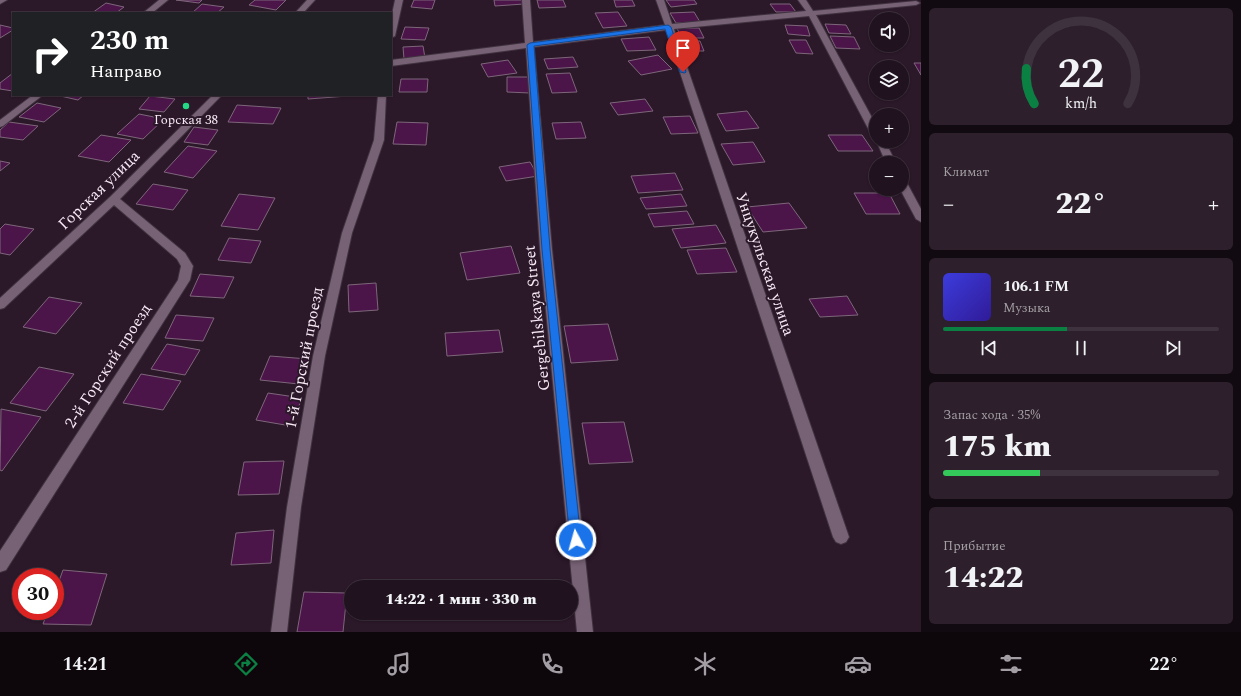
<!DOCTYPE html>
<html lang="ru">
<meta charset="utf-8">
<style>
:root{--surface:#20121f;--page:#2d202c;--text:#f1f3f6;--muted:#a29ea4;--line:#3d323d;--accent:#0b8043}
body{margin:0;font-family:Spectral,serif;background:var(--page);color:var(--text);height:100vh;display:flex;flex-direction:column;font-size:15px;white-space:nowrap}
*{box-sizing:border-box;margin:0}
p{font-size:13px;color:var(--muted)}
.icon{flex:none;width:22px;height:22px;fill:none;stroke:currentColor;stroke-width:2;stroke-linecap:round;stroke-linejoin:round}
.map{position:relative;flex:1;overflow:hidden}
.details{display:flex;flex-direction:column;gap:8px;padding:8px;background:#120a11;width:320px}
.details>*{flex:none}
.top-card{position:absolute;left:12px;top:12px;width:380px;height:84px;border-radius:0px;box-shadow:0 1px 3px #0004,0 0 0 1px var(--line);background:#202124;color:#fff;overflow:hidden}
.tools{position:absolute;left:869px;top:12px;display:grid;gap:8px}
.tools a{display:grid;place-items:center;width:40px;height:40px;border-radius:50%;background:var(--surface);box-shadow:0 1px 3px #0004,0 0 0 1px var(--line);font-size:20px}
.speed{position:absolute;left:12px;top:568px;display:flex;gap:8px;font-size:20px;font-weight:700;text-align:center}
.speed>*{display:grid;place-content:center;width:52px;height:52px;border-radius:50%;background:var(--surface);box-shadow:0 1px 3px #0004,0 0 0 1px var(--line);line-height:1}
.speed .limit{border:6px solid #d22;background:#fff;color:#111}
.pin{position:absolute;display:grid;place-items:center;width:34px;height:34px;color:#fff;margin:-41px -17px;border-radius:50% 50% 50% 0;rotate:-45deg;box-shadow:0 0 4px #0007}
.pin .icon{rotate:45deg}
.me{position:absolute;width:44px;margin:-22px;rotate:354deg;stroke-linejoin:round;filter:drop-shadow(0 0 3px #0008)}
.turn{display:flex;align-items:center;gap:14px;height:84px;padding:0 12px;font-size:18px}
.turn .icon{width:52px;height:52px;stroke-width:2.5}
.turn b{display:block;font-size:28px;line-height:34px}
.big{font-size:30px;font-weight:800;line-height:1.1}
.details .widget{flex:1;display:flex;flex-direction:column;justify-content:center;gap:6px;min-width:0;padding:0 14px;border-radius:6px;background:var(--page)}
.details .dial{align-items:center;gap:0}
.dial svg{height:104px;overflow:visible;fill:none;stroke:var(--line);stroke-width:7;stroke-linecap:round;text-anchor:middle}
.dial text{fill:var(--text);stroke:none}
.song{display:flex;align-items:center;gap:12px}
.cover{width:48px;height:48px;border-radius:6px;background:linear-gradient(135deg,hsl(240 70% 55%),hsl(250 70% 35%))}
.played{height:4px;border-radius:2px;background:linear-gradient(90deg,var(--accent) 45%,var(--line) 45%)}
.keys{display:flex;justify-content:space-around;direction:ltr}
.heat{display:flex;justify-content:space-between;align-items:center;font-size:22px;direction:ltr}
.charge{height:6px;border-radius:3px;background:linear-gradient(90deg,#34c759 35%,var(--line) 0)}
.trip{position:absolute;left:344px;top:580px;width:234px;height:40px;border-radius:20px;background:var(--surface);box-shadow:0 1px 3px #0004,0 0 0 1px var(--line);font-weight:800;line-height:40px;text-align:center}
.tabs{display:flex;height:64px;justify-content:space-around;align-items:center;background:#0d070c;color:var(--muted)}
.tabs .icon{width:28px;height:28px}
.tabs .selected{color:var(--accent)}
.tabs b{font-size:18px;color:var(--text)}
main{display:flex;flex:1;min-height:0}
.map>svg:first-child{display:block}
</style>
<main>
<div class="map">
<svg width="921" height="632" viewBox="0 0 921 632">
<rect width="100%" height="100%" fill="#2b1829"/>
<!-- building -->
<path fill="#4c154a" stroke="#7d667a" d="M176 0H202L199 3Z
M255 0H286L276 10 249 5Z
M414 0H435L432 9 411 7Z
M494 0H522L524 4 495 6Z
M537 0H563L566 7 539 8Z
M614 0H632L635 6 616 7Z
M666 0H694L697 4 671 7Z
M106 3 124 7 116 13H92Z
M202 4 224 7 217 13H192Z
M770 4H790L796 12H776Z
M618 12 627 26 603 28 595 13Z
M694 12 700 22 676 23 670 13Z
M825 24 846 25 851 34 829 33Z
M0 25 13 28V30L0 38Z
M785 25 807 26 810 36 788 34Z
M405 27 429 28 425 40 401 39Z
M677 28H699L704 38H681Z
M830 36 854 37 860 49 836 48Z
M649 37 656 50 627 51 621 39Z
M789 40H806L813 54 796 53Z
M678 41H700L704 51H683Z
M423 46 425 58 404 59 403 47Z
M658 55 672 69 641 75 628 61Z
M573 57 578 67 548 69 544 59Z
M508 60 517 73 488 77 481 64Z
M914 63H921V75Z
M13 73V91L0 89V83Z
M570 73 577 92 552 93 546 74Z
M507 77H529L530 93 507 92Z
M401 79H428L427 92H399Z
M56 95H84L78 100Z
M308 95H348V96L308 99Z
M150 96 175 99 164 112 139 109Z
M645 99 653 111 618 115 610 103Z
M37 103 61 108 44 122 19 117Z
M237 105 281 108 273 124 228 122Z
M747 111 759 128 726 131 717 114Z
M139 114 164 119 143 139 117 134Z
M690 116 698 133 671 134 663 117Z
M9 122 38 126 23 140 0 137V130Z
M397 122 428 123 426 145 393 144Z
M581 122 586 138 556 139 552 123Z
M194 127 218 130 208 145 184 142Z
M101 135 131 140 109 162 78 156Z
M828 135H862L873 151H838Z
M753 142 765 162 733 165 721 144Z
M188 146 217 151 193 178 164 172Z
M0 161 10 163 0 171Z
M530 162 538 176 506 181 499 167Z
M675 173 683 190 638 193 631 176Z
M153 184 188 190 173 210 136 204Z
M854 193H889L900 214H866Z
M239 194 275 198 258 230 221 226Z
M681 194 687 206 646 209 640 198Z
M789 203 807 228 763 232 747 207Z
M687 211 694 224 654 227 648 214Z
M5 224 34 229 10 255 0 253V229Z
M716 225 726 243 681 248 672 229Z
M229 238 261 241 251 263 218 260Z
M511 246 520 273 467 280 460 253Z
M726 248 737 272 697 274 687 250Z
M200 274 234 277 224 298 190 296Z
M376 283 378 310 349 312 348 285Z
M847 296 858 315 820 317 809 299Z
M49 297 82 303 56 334 23 327Z
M176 315 214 318 203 341 165 338Z
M608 324 618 360 571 363 564 326Z
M499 330 503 352 447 356 445 333Z
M167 344 200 350 185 375 151 369Z
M270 356 308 359 299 384 260 380Z
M39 367 74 374 46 411 10 403Z
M141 374 181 381 163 410 123 403Z
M268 393 302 398 291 426 256 420Z
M1 409 41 417 2 471 0 470Z
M624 422 633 462 589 464 582 423Z
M284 461 279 494 238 495 244 462Z
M274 530 271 563 231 565 236 533Z
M63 570 107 574 91 625 43 624 48 611H55V592Z
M304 592 347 593 343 632H297Z"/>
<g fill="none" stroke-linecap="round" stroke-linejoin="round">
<!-- minor casing -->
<g stroke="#40323f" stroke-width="2">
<path id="minor" d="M0 0H7L0 4Z
M159 0H168L152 13H143Z
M307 0H315L303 13H295Z
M395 0H403L395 36 391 38V19Z
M522 0H530L533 42 665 25 656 0H664L672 24 806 11 798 0H806L813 11 916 1 920 3 916 5 816 15 876 125V137L871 134 809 16 674 29 849 537 846 542 841 544 836 542 833 537 666 30 534 47 552 249 593 632H577L540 249 526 48 391 66V60L525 43Z
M33 95H43L3 126 0 127V120Z
M213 95H222L120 199 185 253 193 266 190 280 6 570 0 572V551L178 280 181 266 177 259 114 205 4 308 0 309V298L110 197Z
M378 95H386L384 140 352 233 325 356 301 507 287 632H271L287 507 313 356 342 233 374 140Z
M876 140 885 141 896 163H886Z
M902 180 907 183 921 209V222L916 219 900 189H902Z"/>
</g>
<!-- minor -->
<use href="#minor" fill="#776175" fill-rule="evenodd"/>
</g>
<!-- route -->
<path fill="#1a73e8" stroke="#114b97" d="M668 25 671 27 686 72 685 73 680 72 665 29 534 46 550 249 581 540 580 544 576 545 572 544 570 540 542 249 527 45 530 43Z"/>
<!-- markers -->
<circle fill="#24d886" stroke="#2b1829" stroke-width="1.5" cx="186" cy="106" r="4"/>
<g text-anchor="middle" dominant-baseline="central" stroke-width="4" stroke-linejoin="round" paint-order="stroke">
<!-- far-poi labels -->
<g font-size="13" fill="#f7e9f5" stroke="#2b1829">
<text x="186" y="120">Горская 38</text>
</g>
<!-- street labels -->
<g font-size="16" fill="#f7e9f5" stroke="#2b1829">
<text transform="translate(99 190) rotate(-44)">Горская улица</text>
<text transform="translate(765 264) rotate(71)">Унцукульская улица</text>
<text transform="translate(537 318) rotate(-96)">Gergebilskaya Street</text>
<text transform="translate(304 358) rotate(-79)">1-й Горский проезд</text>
<text transform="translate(108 366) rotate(-57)">2-й Горский проезд</text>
</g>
</g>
</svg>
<div class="tools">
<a><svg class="icon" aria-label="sound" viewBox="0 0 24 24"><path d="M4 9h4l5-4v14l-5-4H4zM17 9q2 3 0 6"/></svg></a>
<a><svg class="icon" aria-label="layers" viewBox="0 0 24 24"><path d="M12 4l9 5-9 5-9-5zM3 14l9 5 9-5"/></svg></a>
<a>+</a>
<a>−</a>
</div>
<div class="speed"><div class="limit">30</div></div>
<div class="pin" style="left:683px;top:72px;background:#d93025"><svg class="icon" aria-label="arrive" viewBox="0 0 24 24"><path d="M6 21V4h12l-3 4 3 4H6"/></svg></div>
<svg class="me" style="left:576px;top:540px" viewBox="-20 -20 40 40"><circle r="17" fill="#1a73e8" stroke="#fff" stroke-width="3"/><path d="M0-11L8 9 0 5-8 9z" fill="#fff"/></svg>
<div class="trip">14:22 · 1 мин · 330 m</div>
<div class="top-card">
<div class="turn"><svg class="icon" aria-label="right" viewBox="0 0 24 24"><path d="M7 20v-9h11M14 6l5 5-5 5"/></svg><div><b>230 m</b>Направо</div></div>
</div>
</div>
<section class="details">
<div class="widget dial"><svg viewBox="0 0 100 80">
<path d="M14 69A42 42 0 1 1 86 69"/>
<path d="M14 69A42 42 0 0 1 8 42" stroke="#0b8043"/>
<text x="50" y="56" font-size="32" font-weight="700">22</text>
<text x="50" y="72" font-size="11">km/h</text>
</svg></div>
<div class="widget"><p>Климат</p>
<div class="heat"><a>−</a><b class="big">22°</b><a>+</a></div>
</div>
<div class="widget">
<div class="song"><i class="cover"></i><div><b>106.1 FM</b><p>Музыка</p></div></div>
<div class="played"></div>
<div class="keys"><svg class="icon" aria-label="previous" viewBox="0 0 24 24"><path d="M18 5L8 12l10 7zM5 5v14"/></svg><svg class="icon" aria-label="pause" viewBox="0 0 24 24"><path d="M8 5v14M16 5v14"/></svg><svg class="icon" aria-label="next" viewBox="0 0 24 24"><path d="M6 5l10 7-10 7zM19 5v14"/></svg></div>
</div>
<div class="widget"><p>Запас хода · 35%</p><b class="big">175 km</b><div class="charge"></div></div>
<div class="widget"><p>Прибытие</p><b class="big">14:22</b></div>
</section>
</main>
<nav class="tabs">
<b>14:21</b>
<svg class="icon selected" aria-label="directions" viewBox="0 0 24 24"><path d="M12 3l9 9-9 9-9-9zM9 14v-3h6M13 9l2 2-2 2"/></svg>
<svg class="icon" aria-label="music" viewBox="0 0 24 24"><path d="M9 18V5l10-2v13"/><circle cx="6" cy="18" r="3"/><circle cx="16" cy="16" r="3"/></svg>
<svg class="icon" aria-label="phone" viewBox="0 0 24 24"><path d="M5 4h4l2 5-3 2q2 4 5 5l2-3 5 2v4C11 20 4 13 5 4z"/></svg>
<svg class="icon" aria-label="climate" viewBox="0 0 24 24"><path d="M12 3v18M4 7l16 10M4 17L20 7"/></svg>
<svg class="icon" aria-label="car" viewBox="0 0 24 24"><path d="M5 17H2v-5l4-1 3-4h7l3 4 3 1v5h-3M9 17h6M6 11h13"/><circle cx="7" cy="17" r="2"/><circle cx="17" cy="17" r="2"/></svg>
<svg class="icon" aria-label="filters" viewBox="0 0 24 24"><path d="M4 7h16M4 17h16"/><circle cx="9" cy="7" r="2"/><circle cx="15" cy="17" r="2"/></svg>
<b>22°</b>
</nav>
